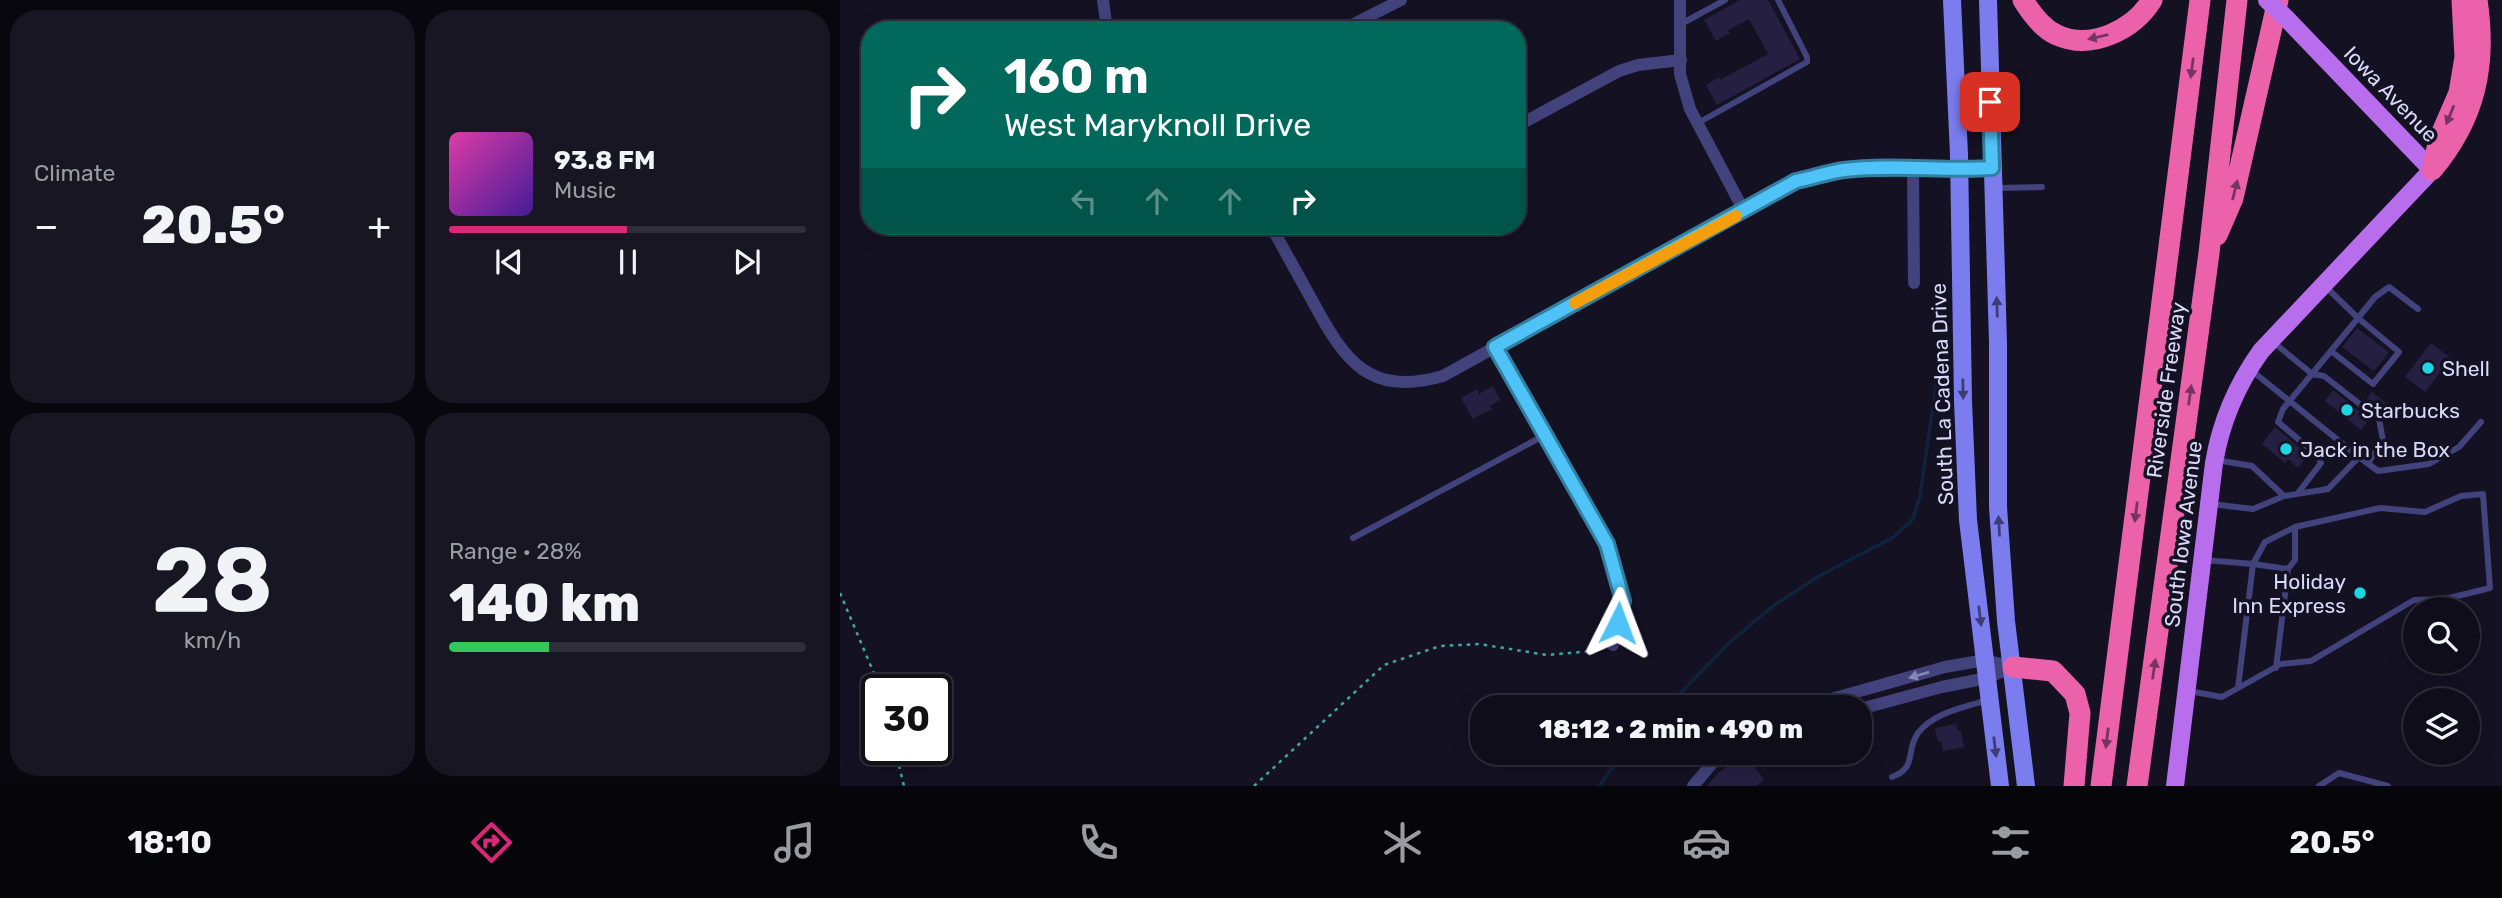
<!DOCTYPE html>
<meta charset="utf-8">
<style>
:root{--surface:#0f0d1a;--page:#181623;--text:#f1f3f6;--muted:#9b9ca2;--line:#2f2d39;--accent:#db2777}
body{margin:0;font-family:Rubik,sans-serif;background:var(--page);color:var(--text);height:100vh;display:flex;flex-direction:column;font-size:26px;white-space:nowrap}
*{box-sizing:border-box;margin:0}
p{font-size:23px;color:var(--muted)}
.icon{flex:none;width:38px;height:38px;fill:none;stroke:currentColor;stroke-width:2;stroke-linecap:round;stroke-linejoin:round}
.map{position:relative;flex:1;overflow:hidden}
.details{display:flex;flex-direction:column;gap:10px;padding:10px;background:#08070e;width:840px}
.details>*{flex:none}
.guide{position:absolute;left:21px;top:21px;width:665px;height:214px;border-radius:28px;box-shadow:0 4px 18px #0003,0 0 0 2px var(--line);background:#00695c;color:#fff;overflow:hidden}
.fabs{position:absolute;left:1563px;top:597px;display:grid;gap:14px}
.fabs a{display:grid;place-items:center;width:77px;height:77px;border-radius:50%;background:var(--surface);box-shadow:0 4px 18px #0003,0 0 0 2px var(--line);font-size:35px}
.speed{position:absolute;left:21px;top:674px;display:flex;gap:14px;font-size:35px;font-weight:700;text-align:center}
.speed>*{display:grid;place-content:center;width:91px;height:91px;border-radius:50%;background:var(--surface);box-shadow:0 4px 18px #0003,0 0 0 2px var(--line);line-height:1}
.speed .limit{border:4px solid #111;border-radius:10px;background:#fff;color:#111}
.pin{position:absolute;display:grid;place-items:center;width:60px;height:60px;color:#fff;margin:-30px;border-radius:14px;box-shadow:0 4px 10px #0006}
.me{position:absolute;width:77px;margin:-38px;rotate:3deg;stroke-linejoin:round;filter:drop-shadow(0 0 5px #0008)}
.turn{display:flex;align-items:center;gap:24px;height:147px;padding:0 28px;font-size:32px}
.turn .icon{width:91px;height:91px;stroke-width:2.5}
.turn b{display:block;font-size:49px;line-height:60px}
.lanes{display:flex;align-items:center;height:66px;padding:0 28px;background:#0003;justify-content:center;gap:35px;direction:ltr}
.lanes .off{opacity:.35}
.big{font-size:52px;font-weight:800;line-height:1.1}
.details .card{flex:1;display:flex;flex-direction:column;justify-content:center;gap:10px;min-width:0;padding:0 24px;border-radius:28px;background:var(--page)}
.details .dial{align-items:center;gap:0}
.dial b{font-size:91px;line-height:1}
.song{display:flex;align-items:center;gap:21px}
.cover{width:84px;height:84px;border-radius:10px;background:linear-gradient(135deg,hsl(320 70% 55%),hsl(260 70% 35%))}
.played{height:7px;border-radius:4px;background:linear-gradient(90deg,var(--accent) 50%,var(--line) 50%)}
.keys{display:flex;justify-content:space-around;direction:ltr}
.heat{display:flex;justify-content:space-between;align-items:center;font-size:38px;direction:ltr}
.charge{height:10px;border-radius:5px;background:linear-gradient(90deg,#34c759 28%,var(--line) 0)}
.details .tiles{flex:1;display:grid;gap:10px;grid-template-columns:repeat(2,1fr)}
.trip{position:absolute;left:630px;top:695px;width:402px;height:70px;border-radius:28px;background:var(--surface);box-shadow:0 4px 18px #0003,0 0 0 2px var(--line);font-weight:800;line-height:70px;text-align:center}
.tab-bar{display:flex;height:112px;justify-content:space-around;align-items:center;background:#06050a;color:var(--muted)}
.tab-bar .icon{width:49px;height:49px}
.tab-bar .active{color:var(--accent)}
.tab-bar b{font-size:32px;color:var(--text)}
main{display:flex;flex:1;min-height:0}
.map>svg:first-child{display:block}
</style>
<main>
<section class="details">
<div class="tiles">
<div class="card"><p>Climate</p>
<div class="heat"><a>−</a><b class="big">20.5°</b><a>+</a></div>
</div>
<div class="card">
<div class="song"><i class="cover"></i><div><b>93.8 FM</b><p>Music</p></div></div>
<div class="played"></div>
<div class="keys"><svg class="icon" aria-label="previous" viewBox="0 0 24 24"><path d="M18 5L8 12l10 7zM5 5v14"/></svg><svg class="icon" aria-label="pause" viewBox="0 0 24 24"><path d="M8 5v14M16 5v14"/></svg><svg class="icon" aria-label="next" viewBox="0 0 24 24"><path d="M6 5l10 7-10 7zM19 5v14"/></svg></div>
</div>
<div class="card dial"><b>28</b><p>km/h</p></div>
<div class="card"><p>Range · 28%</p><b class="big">140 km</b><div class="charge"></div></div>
</div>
</section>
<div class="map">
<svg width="1662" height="786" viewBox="0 0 1662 786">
<rect width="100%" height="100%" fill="#141123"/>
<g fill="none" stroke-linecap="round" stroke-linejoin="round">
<!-- stream -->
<path stroke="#10233d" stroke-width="3.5" d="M827 707 889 643 933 606 981 575 1052 538 1073 519 1080 496 1100 357
M759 786 784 752"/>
</g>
<!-- building -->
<path fill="#252042" d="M900 0H928L960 59 877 105 866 85 879 77 880 80 928 54 909 19 888 30 890 33 876 41 864 20Z
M1517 328 1549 352 1534 371 1502 347Z
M1591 343 1611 358 1585 392 1565 377Z
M653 386 660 400 650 406 652 409 633 419 621 398 637 389 639 394Z
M1493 390 1529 419 1521 430 1485 401Z
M1532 392 1552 408 1546 416 1525 401Z
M1435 427 1468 455 1458 468 1448 459 1445 463 1422 444Z
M1116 724 1118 731H1121L1124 747 1103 751 1101 741 1098 742 1095 728Z
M905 754 924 780 916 786H867L878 773Z"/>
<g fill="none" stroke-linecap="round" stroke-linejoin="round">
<!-- path -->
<path stroke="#3ea99e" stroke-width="2.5" stroke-dasharray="3.5 5" stroke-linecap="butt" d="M0 593 41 690
M55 749 64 786
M414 786 544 665 600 646 639 644 707 655 752 651 763 648"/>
<!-- service -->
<path stroke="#42427c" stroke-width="6" d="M841 24 885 0
M858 123 967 62V57L938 0
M1155 188 1202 187
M1486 287 1518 318 1535 297 1549 287 1578 309
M1432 341 1472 374 1484 376 1539 419 1543 440 1528 463
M1519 457 1538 471 1589 464 1619 447 1641 422
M1376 460 1412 466 1444 496
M1458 493 1481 463 1477 455 1438 422 1443 409 1518 318 1559 352 1533 384 1491 351
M1371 504 1413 509 1444 496 1488 489 1519 457 1411 370
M513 538 705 435
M1448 569 1455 560V527
M1398 688 1413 564 1448 569 1436 668
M1349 691 1382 697 1441 664 1471 661 1574 600 1605 599 1650 588 1643 494 1621 496 1585 512 1540 508 1455 527 1425 542 1413 564 1364 560
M1052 777C1078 767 1065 751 1078 733 1094 712 1124 708 1147 700
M1479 786 1499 773 1548 786"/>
<!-- minor -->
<path stroke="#42427c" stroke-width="12" d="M263 0 267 30
M840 0V74L850 109 904 211
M502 30 561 0
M677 126 779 71 798 65 841 60
M1073 168 1074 283
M431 226C445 251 459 277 473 302 505 361 529 397 603 376L956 181C972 178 988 173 1004 170 1053 164 1103 171 1152 168
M655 347 767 544 783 601 773 645
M963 707 1105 667 1145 660 1173 667
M1020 709 1102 687 1147 678 1173 667
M853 786 882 752"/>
<!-- secondary -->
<path stroke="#7b7def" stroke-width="18" d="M1112 0 1119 155 1123 401 1128 520 1160 786
M1148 0 1158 343V507L1166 621 1186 786"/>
<!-- primary -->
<path stroke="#b86ded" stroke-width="18" d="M1335 786 1374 463C1381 421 1396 386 1421 351L1592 170 1446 18"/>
<!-- motorway -->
<path stroke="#eb62aa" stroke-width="21" d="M1183 0C1191 13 1203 29 1217 35 1252 51 1294 29 1312 0
M1593 167 1599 139 1619 93 1625 57 1622 0
M1592 170C1635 119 1647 66 1637 0
M1377 235 1393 198 1438 0
M1173 667 1213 671 1235 694 1240 713 1234 786
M1261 786 1360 0
M1297 786 1369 253 1397 0"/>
<!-- primary-bridge -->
<path stroke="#b86ded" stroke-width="18" d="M1427 0 1446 18"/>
</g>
<!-- one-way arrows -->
<defs><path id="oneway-solid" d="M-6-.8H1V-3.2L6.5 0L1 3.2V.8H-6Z" transform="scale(1.75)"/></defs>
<g fill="#753560">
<use href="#oneway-solid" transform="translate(1258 37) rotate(167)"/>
<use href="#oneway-solid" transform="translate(1352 68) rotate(97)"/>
<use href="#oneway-solid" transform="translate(1610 115) rotate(112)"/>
<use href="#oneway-solid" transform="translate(1395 190) rotate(-76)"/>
<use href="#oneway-solid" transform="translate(1350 395) rotate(-82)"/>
<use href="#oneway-solid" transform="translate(1296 512) rotate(97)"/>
<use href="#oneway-solid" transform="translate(1314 669) rotate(-82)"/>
<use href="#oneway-solid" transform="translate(1267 738) rotate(97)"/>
</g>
<g fill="#3d3c75">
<use href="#oneway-solid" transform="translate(1157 307) rotate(-92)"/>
<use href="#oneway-solid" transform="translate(1123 389) rotate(89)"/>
<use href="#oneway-solid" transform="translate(1159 526) rotate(-93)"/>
<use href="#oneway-solid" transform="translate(1140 616) rotate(83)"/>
<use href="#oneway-solid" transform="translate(1155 747) rotate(83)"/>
</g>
<use fill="#8786b5" href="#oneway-solid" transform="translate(1079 675) rotate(164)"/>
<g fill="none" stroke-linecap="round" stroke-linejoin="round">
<!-- route casing -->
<g stroke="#337fa1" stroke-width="18">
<path id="route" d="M778 623 783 601 767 544 655 347 956 181C972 178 988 172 1004 170 1053 164 1103 171 1152 168L1150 102"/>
</g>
<!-- route -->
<use href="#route" stroke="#4fc3f7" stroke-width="12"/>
<!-- slow -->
<path stroke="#f59e0b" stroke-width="12" d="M735 303 896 216"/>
</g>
<!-- markers -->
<g fill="#1cd7e2" stroke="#141123" stroke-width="2.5">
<circle cx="1588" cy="368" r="7"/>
<circle cx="1507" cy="410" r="7"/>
<circle cx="1446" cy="449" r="7"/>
<circle cx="1520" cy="593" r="7"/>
</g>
<g text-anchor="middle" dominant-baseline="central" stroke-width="7" stroke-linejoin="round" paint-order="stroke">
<!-- street labels -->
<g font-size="21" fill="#dbd9fa" stroke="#141123">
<text transform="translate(1551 94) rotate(46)">Iowa Avenue</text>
<text transform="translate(1326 390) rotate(-82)">Riverside Freeway</text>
<text transform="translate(1102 394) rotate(-92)">South La Cadena Drive</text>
<text transform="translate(1343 534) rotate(-83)">South Iowa Avenue</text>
</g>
<!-- poi labels -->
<g font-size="21" fill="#dbd9fa" stroke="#141123" text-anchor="start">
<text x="1602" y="368">Shell</text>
<text x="1521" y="410">Starbucks</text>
<text x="1460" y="449">Jack in the Box</text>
<text x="1506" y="581" text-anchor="end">Holiday<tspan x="1506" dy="24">Inn Express</tspan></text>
</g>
</g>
</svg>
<div class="fabs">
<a><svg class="icon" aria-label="search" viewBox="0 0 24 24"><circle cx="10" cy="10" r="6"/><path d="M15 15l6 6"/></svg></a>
<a><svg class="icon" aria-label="layers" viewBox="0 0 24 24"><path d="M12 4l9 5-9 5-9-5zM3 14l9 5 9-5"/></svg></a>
</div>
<div class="speed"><div class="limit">30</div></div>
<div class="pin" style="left:1150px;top:102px;background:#d93025"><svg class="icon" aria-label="arrive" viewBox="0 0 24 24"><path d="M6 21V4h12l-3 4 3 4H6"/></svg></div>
<svg class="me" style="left:778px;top:623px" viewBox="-20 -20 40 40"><path d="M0-17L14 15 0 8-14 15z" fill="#4fc3f7" stroke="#fff" stroke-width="4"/></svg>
<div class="trip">18:12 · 2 min · 490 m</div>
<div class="guide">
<div class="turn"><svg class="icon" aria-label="right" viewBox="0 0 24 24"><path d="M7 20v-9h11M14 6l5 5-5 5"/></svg><div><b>160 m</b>West Maryknoll Drive</div></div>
<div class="lanes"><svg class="icon off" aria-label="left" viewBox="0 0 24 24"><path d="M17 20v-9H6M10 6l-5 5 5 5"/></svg><svg class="icon off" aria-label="ahead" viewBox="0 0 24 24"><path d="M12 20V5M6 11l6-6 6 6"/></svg><svg class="icon off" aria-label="ahead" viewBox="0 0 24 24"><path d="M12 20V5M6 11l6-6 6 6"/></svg><svg class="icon" aria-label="right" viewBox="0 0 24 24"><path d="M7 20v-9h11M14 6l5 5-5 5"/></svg></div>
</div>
</div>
</main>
<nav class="tab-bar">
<b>18:10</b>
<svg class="icon active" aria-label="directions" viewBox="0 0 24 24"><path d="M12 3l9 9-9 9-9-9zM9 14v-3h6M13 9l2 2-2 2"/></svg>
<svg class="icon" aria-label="music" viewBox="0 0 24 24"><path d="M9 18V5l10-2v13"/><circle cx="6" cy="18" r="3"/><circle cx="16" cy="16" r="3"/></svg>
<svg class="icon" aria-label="phone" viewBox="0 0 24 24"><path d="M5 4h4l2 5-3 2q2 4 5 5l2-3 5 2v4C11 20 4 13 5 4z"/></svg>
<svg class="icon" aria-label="climate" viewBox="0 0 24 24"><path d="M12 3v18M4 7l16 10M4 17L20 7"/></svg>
<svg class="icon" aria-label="car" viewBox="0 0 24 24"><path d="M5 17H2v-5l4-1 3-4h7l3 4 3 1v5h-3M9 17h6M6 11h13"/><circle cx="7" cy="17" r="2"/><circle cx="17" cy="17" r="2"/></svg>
<svg class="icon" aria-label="filters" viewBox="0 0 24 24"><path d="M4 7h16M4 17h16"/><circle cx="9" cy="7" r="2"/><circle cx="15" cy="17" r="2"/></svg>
<b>20.5°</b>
</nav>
